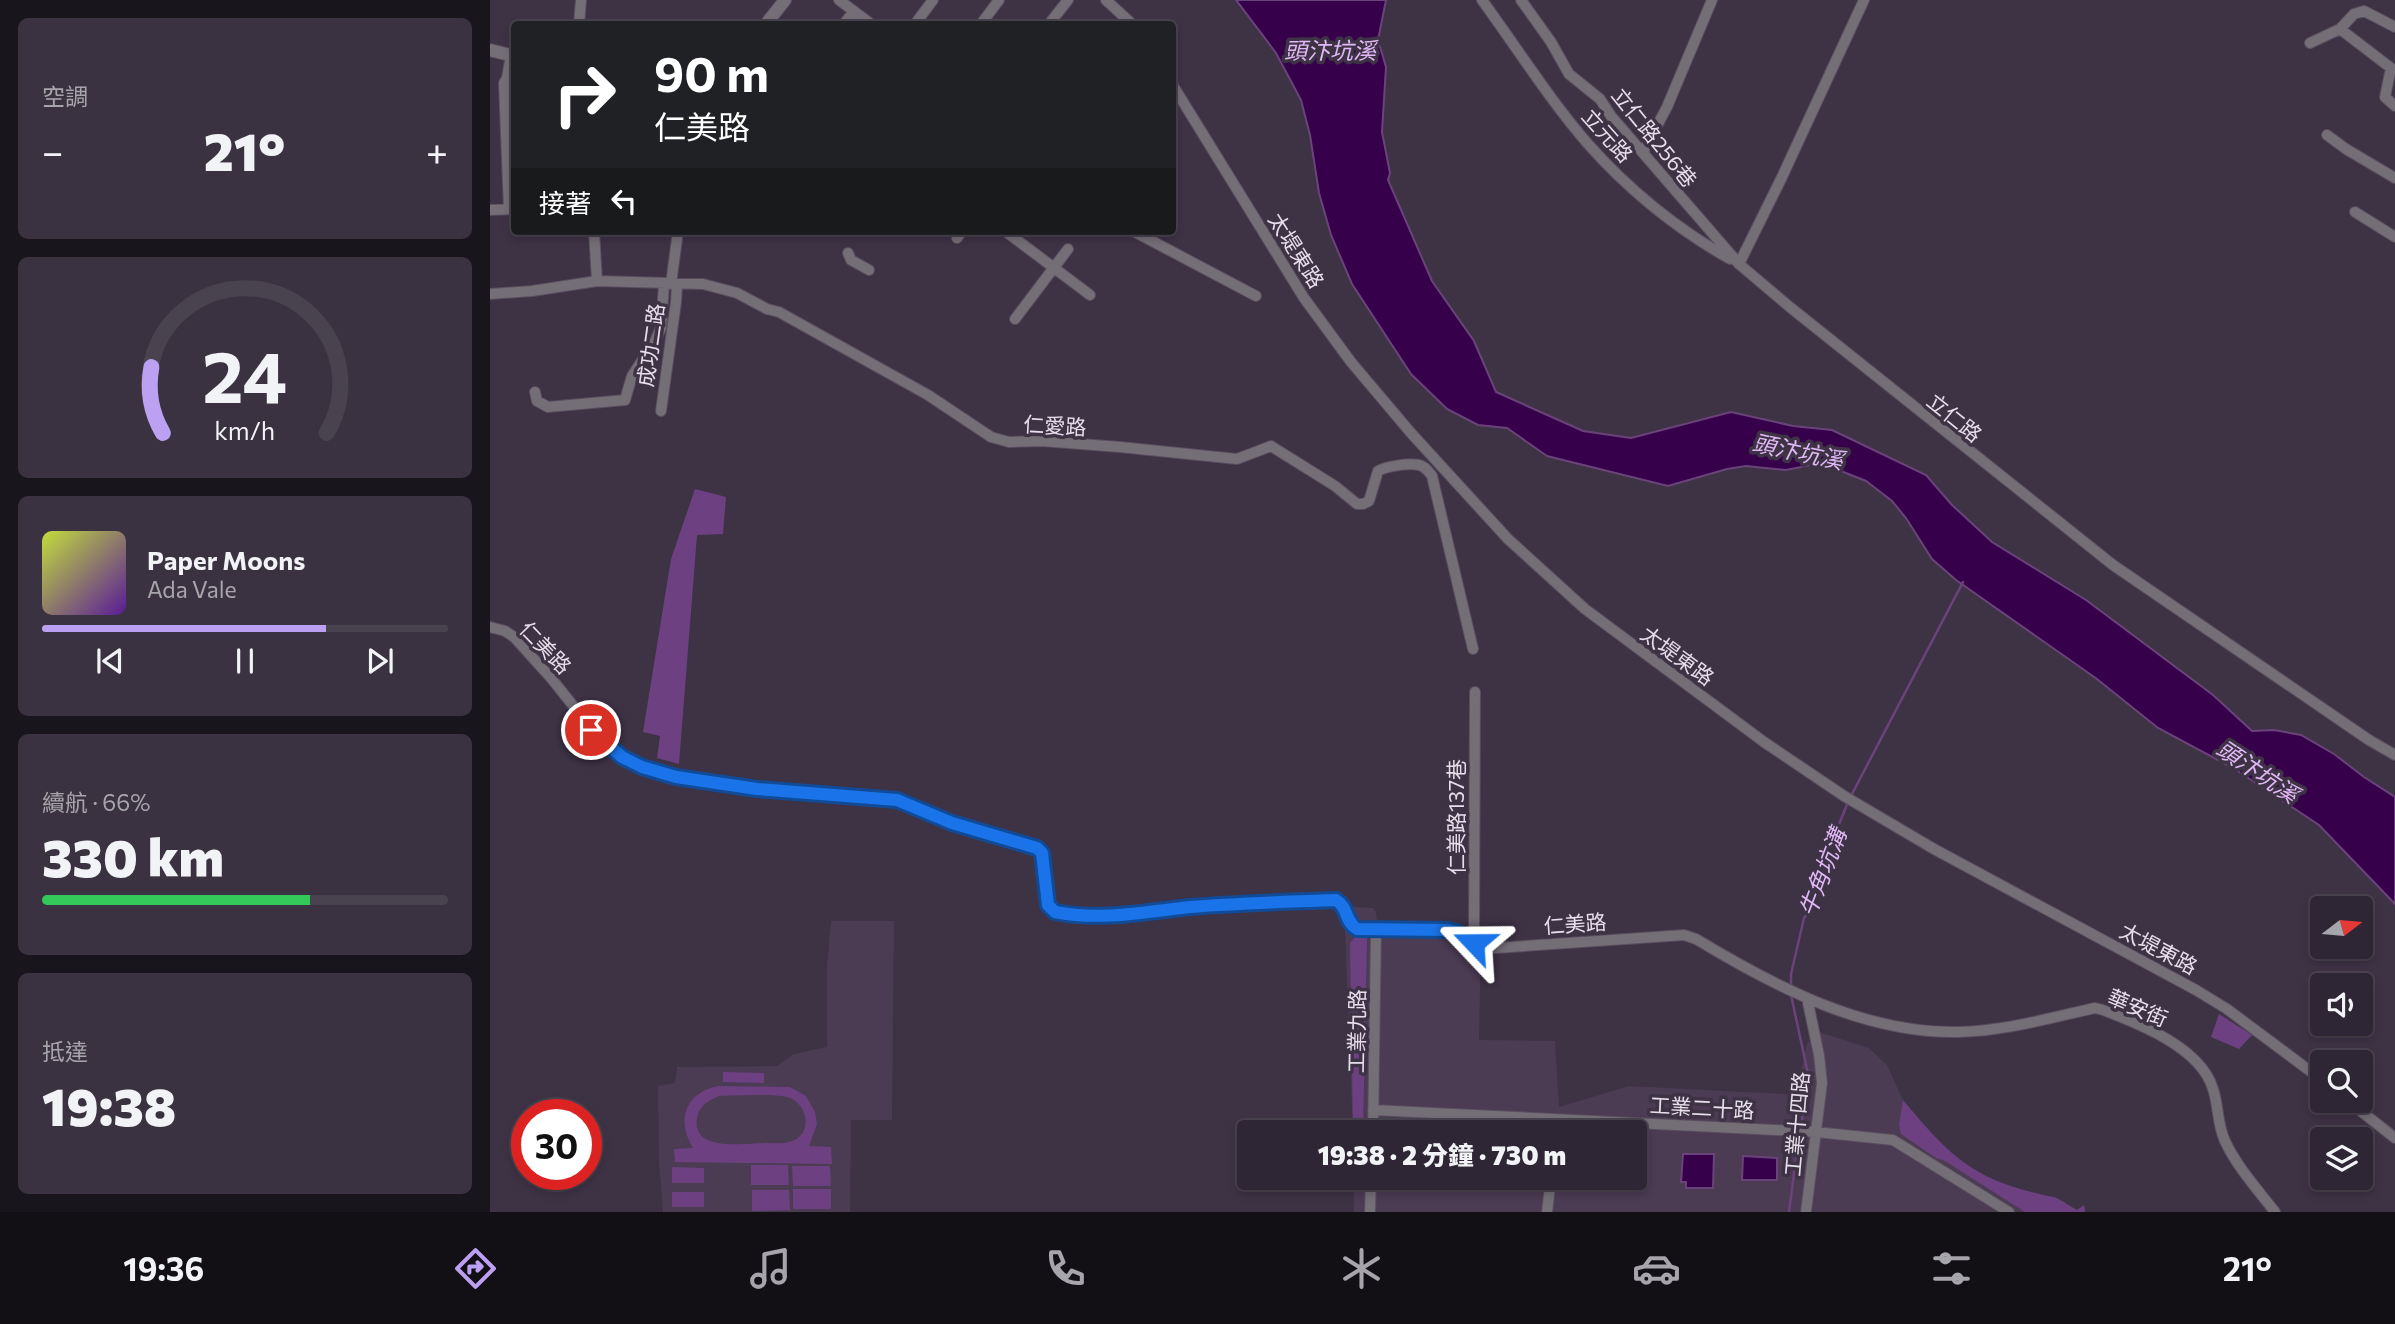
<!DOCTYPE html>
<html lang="zh-TW">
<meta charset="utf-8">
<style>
:root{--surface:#2e2634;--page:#3a3240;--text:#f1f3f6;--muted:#a7a5ac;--line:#49434f;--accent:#bca0f2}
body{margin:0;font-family:Commissioner,"Noto Sans TC",sans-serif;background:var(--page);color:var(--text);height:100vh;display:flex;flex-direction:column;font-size:26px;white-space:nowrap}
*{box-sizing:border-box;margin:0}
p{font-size:23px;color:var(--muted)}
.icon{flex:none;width:38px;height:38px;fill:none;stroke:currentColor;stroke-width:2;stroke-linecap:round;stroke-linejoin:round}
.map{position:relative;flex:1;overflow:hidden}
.sheet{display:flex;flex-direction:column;gap:18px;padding:18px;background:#19151d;width:490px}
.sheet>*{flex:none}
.hud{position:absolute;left:21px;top:21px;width:665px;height:214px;border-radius:7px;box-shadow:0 4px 10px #0003,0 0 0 2px var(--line);background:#202124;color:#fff;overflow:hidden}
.needle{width:46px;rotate:74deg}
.buttons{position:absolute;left:1820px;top:896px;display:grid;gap:14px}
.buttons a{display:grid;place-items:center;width:63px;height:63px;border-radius:7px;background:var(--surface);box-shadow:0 4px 10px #0003,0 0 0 2px var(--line);font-size:35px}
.speed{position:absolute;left:21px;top:1099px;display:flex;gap:14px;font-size:35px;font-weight:700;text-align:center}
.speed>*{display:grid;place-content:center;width:91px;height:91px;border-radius:50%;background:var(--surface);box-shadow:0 4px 10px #0003,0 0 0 2px var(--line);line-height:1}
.speed .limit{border:10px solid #d22;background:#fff;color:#111}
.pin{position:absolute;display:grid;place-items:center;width:60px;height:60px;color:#fff;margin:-30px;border:4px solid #fff;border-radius:50%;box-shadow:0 2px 7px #0007}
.me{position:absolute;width:77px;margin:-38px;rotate:293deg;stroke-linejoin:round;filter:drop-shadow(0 0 5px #0008)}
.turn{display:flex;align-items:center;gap:24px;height:147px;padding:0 28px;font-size:32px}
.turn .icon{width:91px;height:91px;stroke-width:2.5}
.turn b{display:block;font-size:49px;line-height:60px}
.then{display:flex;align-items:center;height:66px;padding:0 28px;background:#0003;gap:14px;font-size:26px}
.big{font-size:52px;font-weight:800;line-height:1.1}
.sheet .tile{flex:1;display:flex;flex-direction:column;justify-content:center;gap:10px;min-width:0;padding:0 24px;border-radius:10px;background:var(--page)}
.sheet .dial{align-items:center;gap:0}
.dial svg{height:182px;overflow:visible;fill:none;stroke:var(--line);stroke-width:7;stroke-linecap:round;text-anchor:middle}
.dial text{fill:var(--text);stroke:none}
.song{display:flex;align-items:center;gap:21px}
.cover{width:84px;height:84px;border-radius:10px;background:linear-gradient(135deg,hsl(70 70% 55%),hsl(270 70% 35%))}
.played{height:7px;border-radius:4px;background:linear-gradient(90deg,var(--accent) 70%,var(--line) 70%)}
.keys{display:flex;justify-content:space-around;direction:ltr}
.heat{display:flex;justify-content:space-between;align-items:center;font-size:38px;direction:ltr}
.charge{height:10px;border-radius:5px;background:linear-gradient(90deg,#34c759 66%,var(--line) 0)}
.trip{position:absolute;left:747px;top:1120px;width:410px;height:70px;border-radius:7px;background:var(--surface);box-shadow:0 4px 10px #0003,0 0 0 2px var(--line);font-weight:800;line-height:70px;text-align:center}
.menu{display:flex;height:112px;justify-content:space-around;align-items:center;background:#120f15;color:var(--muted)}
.menu .icon{width:49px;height:49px}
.menu .active{color:var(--accent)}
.menu b{font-size:32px;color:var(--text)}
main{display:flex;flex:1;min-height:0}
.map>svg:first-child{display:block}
</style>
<main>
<section class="sheet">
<div class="tile"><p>空調</p>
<div class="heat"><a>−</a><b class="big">21°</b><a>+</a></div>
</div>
<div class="tile dial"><svg viewBox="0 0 100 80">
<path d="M14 69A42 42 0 1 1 86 69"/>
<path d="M14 69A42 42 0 0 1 9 40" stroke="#bca0f2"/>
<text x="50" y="56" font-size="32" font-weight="700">24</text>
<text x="50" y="72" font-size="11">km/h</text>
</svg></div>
<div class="tile">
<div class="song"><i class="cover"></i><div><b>Paper Moons</b><p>Ada Vale</p></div></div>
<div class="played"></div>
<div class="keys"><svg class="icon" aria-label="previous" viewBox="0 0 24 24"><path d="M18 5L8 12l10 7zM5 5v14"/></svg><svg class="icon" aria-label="pause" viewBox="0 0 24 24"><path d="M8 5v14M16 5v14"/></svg><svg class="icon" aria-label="next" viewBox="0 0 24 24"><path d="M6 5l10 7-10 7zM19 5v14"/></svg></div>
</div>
<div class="tile"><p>續航 · 66%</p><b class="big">330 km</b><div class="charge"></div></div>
<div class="tile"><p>抵達</p><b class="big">19:38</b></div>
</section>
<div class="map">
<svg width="1905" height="1212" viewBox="0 0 1905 1212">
<rect width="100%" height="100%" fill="#3e3245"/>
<!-- built -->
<path fill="#4b3b53" d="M854 906 883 908 886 912 887 922 965 923 967 928 991 941 989 1040 1065 1041 1069 1107 1139 1086 1312 1095 1310 1076 1317 1044 1329 1032 1379 1048 1397 1065 1413 1100 1445 1139 1467 1159 1498 1177 1521 1186 1554 1196 1565 1197 1587 1210 1594 1205 1595 1212H864V1178H1144V1132H863Z
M341 921H404L402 1120H361L360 1212H173L169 1163 168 1086 185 1083 187 1067 287 1066 304 1054 337 1047V966Z"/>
<!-- green -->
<path fill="#6d4181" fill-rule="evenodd" d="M205 489 236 497 233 534 207 535 189 764 167 758 170 736 153 732 181 559Z
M867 935H876L877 939 873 1132H863L860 943Z
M1729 1014 1762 1035 1749 1049 1721 1037Z
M233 1072 274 1073V1083L233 1082Z
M229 1086 300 1087 316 1096 325 1112 327 1124 319 1146 341 1147 342 1164 185 1162 184 1149 203 1148C186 1121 195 1092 229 1086ZM229 1096C244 1096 288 1093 300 1098 319 1106 323 1136 299 1142 293 1144 284 1143 277 1143 257 1143 201 1153 207 1118 209 1106 219 1100 229 1096Z
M1413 1100C1445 1138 1472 1171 1521 1186 1535 1191 1549 1194 1563 1197 1571 1199 1579 1206 1587 1210L1594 1205 1595 1212H1535L1455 1161 1446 1158 1411 1134 1409 1125Z
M261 1165H298L299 1185H261Z
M302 1166H340L341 1186H303Z
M182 1167 214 1168V1183H182Z
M303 1189H341V1209H303Z
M262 1190H299L300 1210 262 1211Z
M182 1192H214V1207H182Z"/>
<!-- water -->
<path fill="#36004b" stroke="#6b437b" stroke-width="2" d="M746 0H896L888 40 896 67 892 132 900 173 898 180 942 281 984 341 1006 392 1093 431 1141 438 1241 412 1303 426 1342 430 1436 475 1462 505 1502 542 1596 600 1723 695 1762 731 1784 730 1811 735 1844 754 1874 777 1905 797V904L1829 825 1743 768 1668 728 1607 679 1466 580 1442 559 1416 518 1402 501 1376 481 1331 463 1296 470 1256 466 1237 469 1178 486 1057 456 1017 428 988 425 957 409 921 374 862 284 841 235 829 193 820 135 811 100 786 53Z
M1193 1154H1224L1223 1188H1196V1182H1191Z
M1253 1156 1287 1158V1180H1252Z"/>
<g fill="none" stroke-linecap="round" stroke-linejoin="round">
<!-- stream -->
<path stroke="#6b437b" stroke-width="2.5" d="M1361 796 1473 582
M1301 985V974L1314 918 1319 911 1341 844 1358 802
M1301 995 1320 1083 1310 1129
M1299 1212 1309 1135"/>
<!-- minor casing -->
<g stroke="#594e5f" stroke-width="12">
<path id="minor" d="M349 0 381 24
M616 0 642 24
M992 0C1027 48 1059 99 1098 144 1138 189 1187 229 1240 259
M1031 0 1061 42 1079 74 1110 99 1121 116 1249 264 1301 308 1623 565 1879 740 1905 755
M89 24 91 0
M354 24 364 11
M425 24 443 0
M491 24 509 0
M559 24 578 0
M1850 29 1901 68 1895 97 1905 106
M1820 43 1850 29 1864 14 1874 11 1905 27
M682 84 814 298 861 362 921 433 1018 539 1095 609 1274 742 1354 796 1444 849 1706 990 1737 1009 1832 1080
M1837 135 1856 149 1905 178
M1153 152 1177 107 1222 0
M19 209 14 83 17 78 21 55
M0 210 24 209
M1865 212 1905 237
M104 231 107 281
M515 231 600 295
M643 231 766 296
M467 238 472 231
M358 253 361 260 379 270
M1249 264 1292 177 1374 0
M181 284 188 231
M0 294 42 291 107 281 213 284 247 293 277 309 289 312 438 395 501 437 519 442 552 441 630 447 747 459 781 446 845 486 867 504H873L879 501 888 471C897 466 918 463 929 465 935 466 939 472 942 476L983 649
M525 319 578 249
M45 392 47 401 58 407 135 400 142 376 165 341 171 328 174 284
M171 411 186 302 187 284
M0 627 15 631 24 637 61 678 109 738 127 754 152 767 186 777 240 786 407 800 462 823 547 848 552 853C554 865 554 905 562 911 581 925 699 907 728 905 767 903 806 902 846 900 860 908 854 921 867 929L958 930 971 934 992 949 1194 935 1206 939C1284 986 1374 1034 1469 1032 1514 1031 1560 1018 1605 1008L1613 1010C1650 1024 1711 1048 1723 1089 1729 1107 1727 1124 1735 1141 1747 1167 1768 1190 1785 1212
M984 943 985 692
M1858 1101 1905 1138
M883 1110 1326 1132 1403 1140 1519 1212
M883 1132 886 930
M880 1212 881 1178
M1057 1212 1061 1178
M1316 1212 1332 1083 1329 1055 1317 998"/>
</g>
<!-- tertiary casing -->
<g stroke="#594e5f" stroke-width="14">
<path id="tertiary" d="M276 24 295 0
M0 50 24 56"/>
</g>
<!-- minor -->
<use href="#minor" stroke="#746e77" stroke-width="10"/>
<!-- tertiary -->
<use href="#tertiary" stroke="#746e77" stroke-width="12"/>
</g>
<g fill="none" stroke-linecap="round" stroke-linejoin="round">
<!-- route casing -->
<g stroke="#114b97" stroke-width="18">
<path id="route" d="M101 730 132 757 152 767 186 777 267 789 407 800 462 823 547 848 552 853 558 905 565 912C610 921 655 912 700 907 748 903 797 902 846 900 859 908 854 921 867 929L958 930 967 932 984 943"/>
</g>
<!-- route -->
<use href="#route" stroke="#1a73e8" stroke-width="12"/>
</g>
<g text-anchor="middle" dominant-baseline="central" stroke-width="7" stroke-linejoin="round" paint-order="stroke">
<!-- street labels -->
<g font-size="21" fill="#e6deea" stroke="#3e3245">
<text transform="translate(1118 135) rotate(48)">立元路</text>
<text transform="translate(1165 137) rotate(51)">立仁路256巷</text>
<text transform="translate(807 250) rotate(58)">太堤東路</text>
<text transform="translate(160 345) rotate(-82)">成功二路</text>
<text transform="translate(1465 417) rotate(39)">立仁路</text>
<text transform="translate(565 425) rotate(3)">仁愛路</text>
<text transform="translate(56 647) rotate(46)">仁美路</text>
<text transform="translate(1188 655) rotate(36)">太堤東路</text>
<text transform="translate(965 817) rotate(-90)">仁美路137巷</text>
<text transform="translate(1085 923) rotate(-4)">仁美路</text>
<text transform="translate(1669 948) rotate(28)">太堤東路</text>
<text transform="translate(1648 1007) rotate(23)">華安街</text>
<text transform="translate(866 1031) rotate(-89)">工業九路</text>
<text transform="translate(1212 1107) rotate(3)">工業二十路</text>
<text transform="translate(1306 1124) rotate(-85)">工業十四路</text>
</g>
<!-- water labels -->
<g font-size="23" font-style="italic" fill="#e1b8f6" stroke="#3e3245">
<text x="840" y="50">頭汴坑溪</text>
<text transform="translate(1308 451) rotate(12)">頭汴坑溪</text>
<text transform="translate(1768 771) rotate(34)">頭汴坑溪</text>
<text transform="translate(1332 872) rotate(-69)">牛角坑溝</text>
</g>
</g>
</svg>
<div class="buttons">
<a><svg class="needle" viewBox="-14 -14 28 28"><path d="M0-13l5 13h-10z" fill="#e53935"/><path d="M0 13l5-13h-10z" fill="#a7a5ac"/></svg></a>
<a><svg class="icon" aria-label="sound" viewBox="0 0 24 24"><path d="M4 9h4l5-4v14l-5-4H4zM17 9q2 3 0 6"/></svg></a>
<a><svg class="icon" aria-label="search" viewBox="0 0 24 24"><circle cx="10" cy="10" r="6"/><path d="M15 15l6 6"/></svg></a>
<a><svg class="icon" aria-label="layers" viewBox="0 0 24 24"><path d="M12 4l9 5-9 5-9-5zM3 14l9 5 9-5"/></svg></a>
</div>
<div class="speed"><div class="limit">30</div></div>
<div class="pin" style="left:101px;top:730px;background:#d93025"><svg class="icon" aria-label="arrive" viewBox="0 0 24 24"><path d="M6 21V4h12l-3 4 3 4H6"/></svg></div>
<svg class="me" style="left:984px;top:943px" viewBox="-20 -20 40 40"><path d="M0-17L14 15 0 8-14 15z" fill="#1a73e8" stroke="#fff" stroke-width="4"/></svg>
<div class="trip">19:38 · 2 分鐘 · 730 m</div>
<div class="hud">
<div class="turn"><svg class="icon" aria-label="right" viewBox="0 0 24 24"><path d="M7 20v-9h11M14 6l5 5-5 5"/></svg><div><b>90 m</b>仁美路</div></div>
<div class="then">接著<svg class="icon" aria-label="left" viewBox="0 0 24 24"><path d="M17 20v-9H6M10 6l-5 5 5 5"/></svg></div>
</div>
</div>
</main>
<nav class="menu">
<b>19:36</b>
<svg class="icon active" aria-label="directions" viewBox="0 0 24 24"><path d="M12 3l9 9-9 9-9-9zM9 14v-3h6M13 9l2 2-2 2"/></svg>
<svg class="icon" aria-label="music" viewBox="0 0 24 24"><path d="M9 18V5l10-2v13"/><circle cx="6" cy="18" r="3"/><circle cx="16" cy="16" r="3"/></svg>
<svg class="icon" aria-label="phone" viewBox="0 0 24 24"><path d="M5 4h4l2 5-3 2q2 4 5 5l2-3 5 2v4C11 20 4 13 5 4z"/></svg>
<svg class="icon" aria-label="climate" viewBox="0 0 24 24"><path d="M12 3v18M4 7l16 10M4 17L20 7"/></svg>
<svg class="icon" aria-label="car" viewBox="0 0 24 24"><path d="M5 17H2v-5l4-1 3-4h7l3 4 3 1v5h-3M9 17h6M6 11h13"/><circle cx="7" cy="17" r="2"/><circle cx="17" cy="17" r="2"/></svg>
<svg class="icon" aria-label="filters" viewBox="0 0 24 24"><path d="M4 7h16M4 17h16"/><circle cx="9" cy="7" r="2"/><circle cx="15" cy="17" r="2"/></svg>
<b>21°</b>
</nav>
